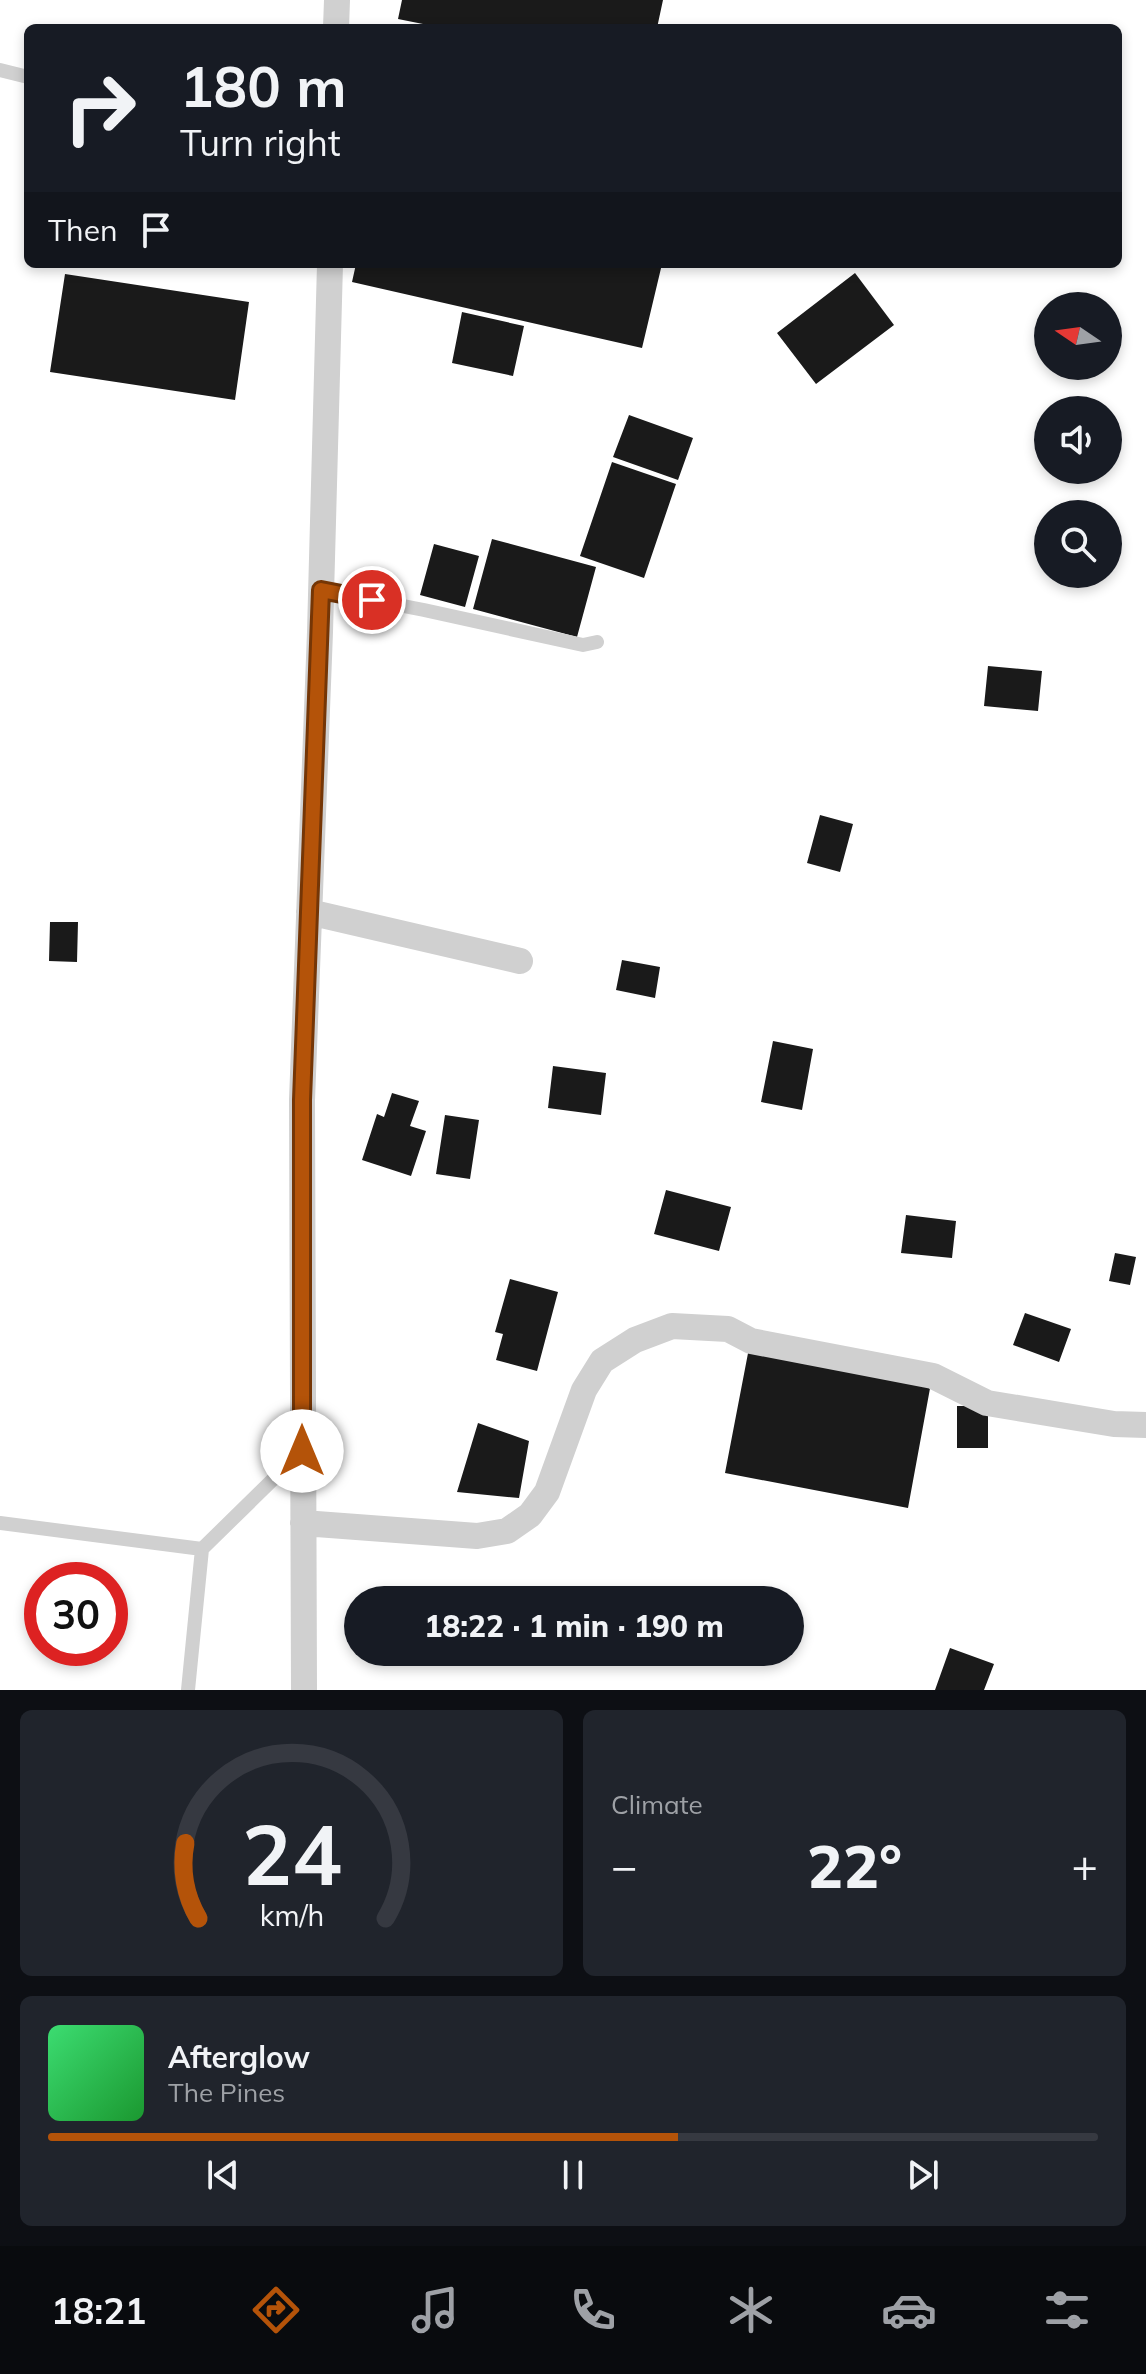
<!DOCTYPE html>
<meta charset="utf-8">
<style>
:root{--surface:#171b24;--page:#20242c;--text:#f1f3f6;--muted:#9ea1a6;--line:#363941;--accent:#b45309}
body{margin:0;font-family:Mulish,sans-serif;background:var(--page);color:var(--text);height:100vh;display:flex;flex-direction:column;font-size:30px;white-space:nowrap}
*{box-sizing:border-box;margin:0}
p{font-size:26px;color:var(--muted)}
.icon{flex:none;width:44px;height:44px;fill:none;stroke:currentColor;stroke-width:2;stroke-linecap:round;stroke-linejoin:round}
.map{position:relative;height:1690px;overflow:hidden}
.details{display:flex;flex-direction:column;gap:20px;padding:20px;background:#0d0f14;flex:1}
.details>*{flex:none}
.top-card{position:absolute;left:24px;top:24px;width:1098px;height:244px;border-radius:12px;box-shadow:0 4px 12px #0003;background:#171b24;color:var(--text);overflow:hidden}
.needle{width:52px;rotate:283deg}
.buttons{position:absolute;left:1034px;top:292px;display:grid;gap:16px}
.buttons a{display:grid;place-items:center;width:88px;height:88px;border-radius:50%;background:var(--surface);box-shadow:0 4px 12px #0003;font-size:40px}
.speed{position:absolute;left:24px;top:1562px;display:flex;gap:16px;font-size:40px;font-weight:700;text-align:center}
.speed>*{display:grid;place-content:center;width:104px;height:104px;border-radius:50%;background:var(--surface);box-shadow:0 4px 12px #0003;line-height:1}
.speed .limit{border:12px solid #d22;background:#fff;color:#111}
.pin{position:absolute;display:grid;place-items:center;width:68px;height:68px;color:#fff;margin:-34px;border:4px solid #fff;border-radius:50%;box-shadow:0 2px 8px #0007}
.me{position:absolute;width:88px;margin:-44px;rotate:0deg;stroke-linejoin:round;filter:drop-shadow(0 0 6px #0008)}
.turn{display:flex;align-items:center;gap:28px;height:168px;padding:0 24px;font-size:36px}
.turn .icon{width:104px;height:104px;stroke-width:2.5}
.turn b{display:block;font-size:56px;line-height:68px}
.then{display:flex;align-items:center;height:76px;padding:0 24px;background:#0003;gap:16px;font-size:30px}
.big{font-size:60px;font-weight:800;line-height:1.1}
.details .widget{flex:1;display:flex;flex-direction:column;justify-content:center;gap:12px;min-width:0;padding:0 28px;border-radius:12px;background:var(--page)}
.details .dial{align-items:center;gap:0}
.dial svg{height:208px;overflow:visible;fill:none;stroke:var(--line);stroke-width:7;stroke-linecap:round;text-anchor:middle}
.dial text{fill:var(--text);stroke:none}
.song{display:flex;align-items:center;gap:24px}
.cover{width:96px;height:96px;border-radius:12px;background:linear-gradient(135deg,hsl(140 70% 55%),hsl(130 70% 35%))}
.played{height:8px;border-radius:4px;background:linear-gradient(90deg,var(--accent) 60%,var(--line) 60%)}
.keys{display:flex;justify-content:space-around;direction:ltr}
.heat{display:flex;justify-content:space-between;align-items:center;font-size:44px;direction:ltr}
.details .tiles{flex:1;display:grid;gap:20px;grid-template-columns:1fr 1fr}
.widget:last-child{grid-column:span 2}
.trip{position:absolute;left:344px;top:1586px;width:460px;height:80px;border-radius:40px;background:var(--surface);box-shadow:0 4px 12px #0003;font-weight:800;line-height:80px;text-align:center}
.tab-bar{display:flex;height:128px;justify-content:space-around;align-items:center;background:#090b0e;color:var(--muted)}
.tab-bar .icon{width:56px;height:56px}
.tab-bar .current{color:var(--accent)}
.tab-bar b{font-size:36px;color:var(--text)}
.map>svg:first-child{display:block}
</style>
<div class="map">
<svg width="1146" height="1690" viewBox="0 0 1146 1690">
<rect width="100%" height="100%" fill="#fff"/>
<!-- building -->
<path fill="#1a1a1a" d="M402 0H663L657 28H443L398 19Z
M356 264H662L642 348 352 282Z
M855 273 894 325 816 384 777 333Z
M65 274 249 302 235 400 50 372Z
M462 312 524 326 513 376 452 363Z
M629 415 693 438 678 480 613 457Z
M612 462 676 484 644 578 580 556Z
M492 539 596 567 577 637 473 609Z
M434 544 479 556 465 607 420 595Z
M988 666 1042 671 1038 711 984 706Z
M820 815 853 824 840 872 807 863Z
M50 922H78L77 962 49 961Z
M622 960 660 967 655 998 616 990Z
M773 1041 813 1049 802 1110 761 1102Z
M553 1066 606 1073 601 1115 548 1108Z
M392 1093 419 1101 410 1126 426 1131 411 1176 362 1160 377 1114 384 1117Z
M445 1115 479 1120 470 1179 436 1174Z
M666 1190 731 1207 719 1251 654 1234Z
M906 1215 956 1221 952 1258 901 1253Z
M1115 1253 1136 1257 1130 1285 1109 1281Z
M510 1279 558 1292 537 1371 496 1360 503 1334 495 1332Z
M1025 1313 1071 1329 1059 1362 1013 1345Z
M749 1348 931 1383 908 1508 725 1473Z
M957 1406H988V1448H957Z
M478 1423 529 1441 519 1498 457 1492Z
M950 1648 994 1664 984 1690H935Z"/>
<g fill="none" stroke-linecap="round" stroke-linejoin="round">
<!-- service -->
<path stroke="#d0d0d0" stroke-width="14" d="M0 70 28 77
M321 590 424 610 583 645 597 642
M0 1523 202 1549
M188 1690 202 1549 302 1451"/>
<!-- minor -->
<path stroke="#d0d0d0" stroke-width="26" d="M336 28 337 0
M309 912 520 961
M303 1523 477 1536 507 1531 530 1515 547 1492 584 1390 602 1361 635 1340 672 1326 728 1329 751 1341 933 1376 987 1403 1114 1424 1146 1425
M304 1690 302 1100 320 632 330 264"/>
</g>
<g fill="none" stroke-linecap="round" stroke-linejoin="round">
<!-- route casing -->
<g stroke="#753606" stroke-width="20">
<path id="route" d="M302 1451V1100L321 590 372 600"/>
</g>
<!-- route -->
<use href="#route" stroke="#b45309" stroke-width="14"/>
</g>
</svg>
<div class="buttons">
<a><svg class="needle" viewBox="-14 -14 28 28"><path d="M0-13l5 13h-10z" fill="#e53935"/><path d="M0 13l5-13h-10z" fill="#9ea1a6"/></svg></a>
<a><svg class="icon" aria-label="sound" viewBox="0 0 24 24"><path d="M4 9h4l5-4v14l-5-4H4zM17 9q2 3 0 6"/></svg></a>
<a><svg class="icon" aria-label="search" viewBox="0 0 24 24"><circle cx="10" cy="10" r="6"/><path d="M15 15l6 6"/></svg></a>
</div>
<div class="speed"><div class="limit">30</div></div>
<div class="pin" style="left:372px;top:600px;background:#d93025"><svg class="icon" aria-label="arrive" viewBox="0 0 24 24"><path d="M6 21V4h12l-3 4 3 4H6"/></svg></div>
<svg class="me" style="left:302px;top:1451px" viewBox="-20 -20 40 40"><circle r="19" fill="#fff"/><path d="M0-13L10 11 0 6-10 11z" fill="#b45309"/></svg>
<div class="trip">18:22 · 1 min · 190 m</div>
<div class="top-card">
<div class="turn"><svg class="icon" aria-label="right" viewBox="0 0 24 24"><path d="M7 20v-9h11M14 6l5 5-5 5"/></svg><div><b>180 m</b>Turn right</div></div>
<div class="then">Then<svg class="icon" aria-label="arrive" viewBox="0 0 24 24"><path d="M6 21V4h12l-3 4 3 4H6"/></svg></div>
</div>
</div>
<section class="details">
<div class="tiles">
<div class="widget dial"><svg viewBox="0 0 100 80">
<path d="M14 69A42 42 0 1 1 86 69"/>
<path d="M14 69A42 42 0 0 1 9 40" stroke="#b45309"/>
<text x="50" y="56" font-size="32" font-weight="700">24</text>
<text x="50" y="72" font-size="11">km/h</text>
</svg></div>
<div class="widget"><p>Climate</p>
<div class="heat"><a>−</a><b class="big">22°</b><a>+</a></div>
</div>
<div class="widget">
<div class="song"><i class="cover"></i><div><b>Afterglow</b><p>The Pines</p></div></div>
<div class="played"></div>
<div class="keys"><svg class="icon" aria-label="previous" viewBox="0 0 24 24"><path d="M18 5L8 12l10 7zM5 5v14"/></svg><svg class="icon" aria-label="pause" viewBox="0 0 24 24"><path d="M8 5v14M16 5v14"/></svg><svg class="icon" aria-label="next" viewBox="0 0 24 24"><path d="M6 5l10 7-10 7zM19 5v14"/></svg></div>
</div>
</div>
</section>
<nav class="tab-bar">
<b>18:21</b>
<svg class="icon current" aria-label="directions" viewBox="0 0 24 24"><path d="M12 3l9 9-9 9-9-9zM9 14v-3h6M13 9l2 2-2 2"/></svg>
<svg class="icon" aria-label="music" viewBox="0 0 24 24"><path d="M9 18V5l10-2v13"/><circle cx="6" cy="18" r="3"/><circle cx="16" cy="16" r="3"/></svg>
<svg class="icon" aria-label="phone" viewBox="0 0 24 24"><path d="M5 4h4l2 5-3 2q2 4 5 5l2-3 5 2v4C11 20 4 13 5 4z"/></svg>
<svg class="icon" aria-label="climate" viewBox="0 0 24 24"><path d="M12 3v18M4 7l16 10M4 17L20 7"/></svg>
<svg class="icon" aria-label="car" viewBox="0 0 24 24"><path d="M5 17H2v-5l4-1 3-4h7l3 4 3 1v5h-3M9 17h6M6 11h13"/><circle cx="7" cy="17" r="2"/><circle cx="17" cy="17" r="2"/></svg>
<svg class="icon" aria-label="filters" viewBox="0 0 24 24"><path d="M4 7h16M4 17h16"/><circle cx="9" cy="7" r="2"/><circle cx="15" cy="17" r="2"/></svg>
</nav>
